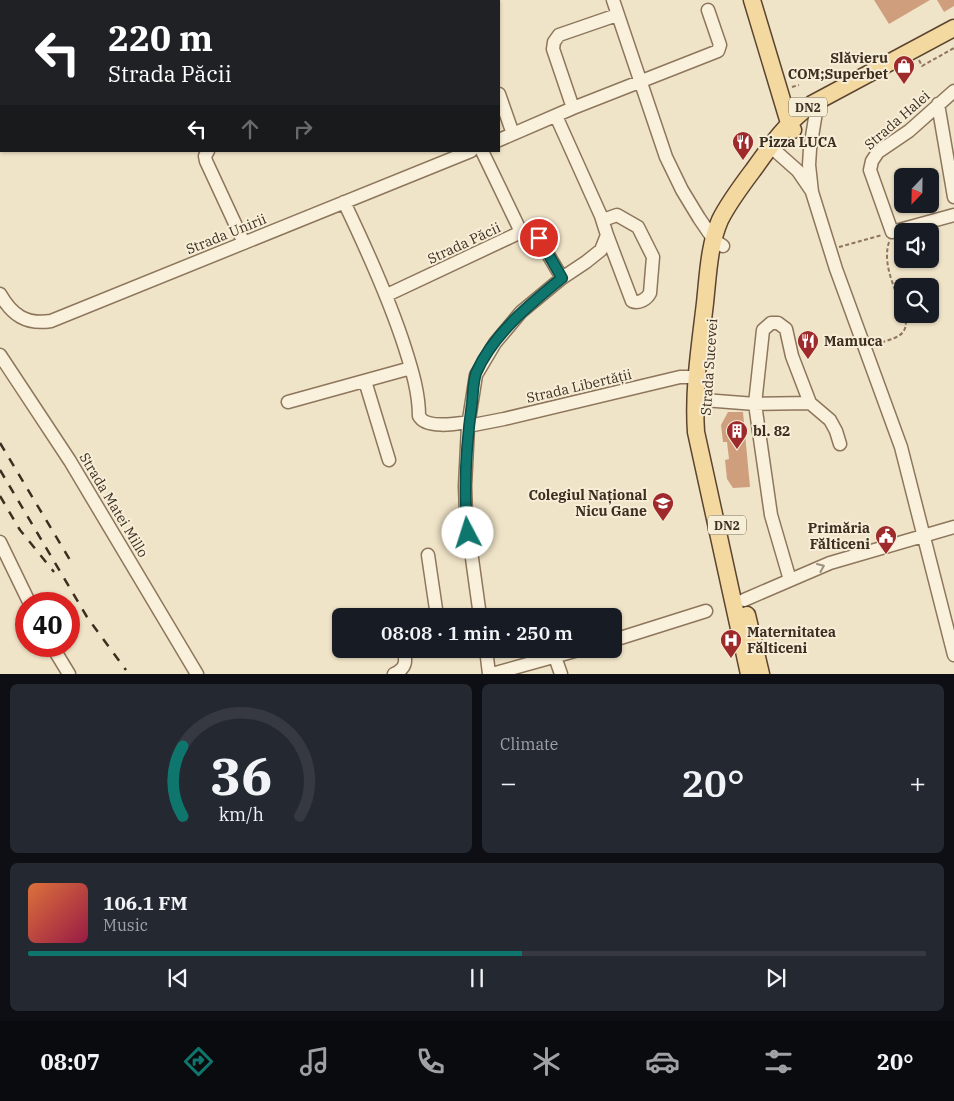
<!DOCTYPE html>
<meta charset="utf-8">
<style>
:root{--surface:#171b24;--page:#242831;--text:#f1f3f6;--muted:#9ea1a6;--line:#363941;--accent:#0f766e}
body{margin:0;font-family:"IBM Plex Serif",serif;background:var(--page);color:var(--text);height:100vh;display:flex;flex-direction:column;font-size:19px;white-space:nowrap}
*{box-sizing:border-box;margin:0}
p{font-size:16px;color:var(--muted)}
.icon{flex:none;width:28px;height:28px;fill:none;stroke:currentColor;stroke-width:2;stroke-linecap:round;stroke-linejoin:round}
.map{position:relative;height:674px;overflow:hidden}
.panel{display:flex;flex-direction:column;gap:10px;padding:10px;background:#0d0f14;flex:1}
.panel>*{flex:none}
.banner{position:absolute;left:0px;top:0px;width:500px;height:152px;box-shadow:0 1px 4px #0004;background:#202124;color:#fff;overflow:hidden}
.needle{width:32px;rotate:202deg}
.controls{position:absolute;left:894px;top:168px;display:grid;gap:10px}
.controls a{display:grid;place-items:center;width:45px;height:45px;border-radius:8px;background:var(--surface);box-shadow:0 1px 4px #0004;font-size:25px}
.speed{position:absolute;left:15px;top:592px;display:flex;gap:10px;font-size:25px;font-weight:700;text-align:center}
.speed>*{display:grid;place-content:center;width:65px;height:65px;border-radius:50%;background:var(--surface);box-shadow:0 1px 4px #0004;line-height:1}
.speed .limit{border:8px solid #d22;background:#fff;color:#111}
.pin{position:absolute;display:grid;place-items:center;width:42px;height:42px;color:#fff;margin:-21px;border:2px solid #fff;border-radius:50%;box-shadow:0 1px 5px #0007}
.me{position:absolute;width:55px;margin:-28px;rotate:355deg;stroke-linejoin:round;filter:drop-shadow(0 0 4px #0008)}
.turn{display:flex;align-items:center;gap:18px;height:105px;padding:0 25px;font-size:22px}
.turn .icon{width:65px;height:65px;stroke-width:2.5}
.turn b{display:block;font-size:35px;line-height:42px}
.lanes{display:flex;align-items:center;height:48px;padding:0 25px;background:#0003;justify-content:center;gap:25px;direction:ltr}
.lanes .off{opacity:.35}
.big{font-size:38px;font-weight:600;line-height:1.1}
.panel .widget{flex:1;display:flex;flex-direction:column;justify-content:center;gap:8px;min-width:0;padding:0 18px;border-radius:8px;background:var(--page)}
.panel .dial{align-items:center;gap:0}
.dial svg{height:130px;overflow:visible;fill:none;stroke:var(--line);stroke-width:7;stroke-linecap:round;text-anchor:middle}
.dial text{fill:var(--text);stroke:none}
.song{display:flex;align-items:center;gap:15px}
.cover{width:60px;height:60px;border-radius:8px;background:linear-gradient(135deg,hsl(20 70% 55%),hsl(340 70% 35%))}
.played{height:5px;border-radius:2px;background:linear-gradient(90deg,var(--accent) 55%,var(--line) 55%)}
.keys{display:flex;justify-content:space-around;direction:ltr}
.heat{display:flex;justify-content:space-between;align-items:center;font-size:28px;direction:ltr}
.panel .tiles{flex:1;display:grid;gap:10px;grid-template-columns:1fr 1fr}
.widget:last-child{grid-column:span 2}
.trip{position:absolute;left:332px;top:608px;width:290px;height:50px;border-radius:8px;background:var(--surface);box-shadow:0 1px 4px #0004;font-weight:600;line-height:50px;text-align:center}
.tab-bar{display:flex;height:80px;justify-content:space-around;align-items:center;background:#090b0e;color:var(--muted)}
.tab-bar .icon{width:35px;height:35px}
.tab-bar .on{color:var(--accent)}
.tab-bar b{font-size:22px;color:var(--text)}
.map>svg:first-child{display:block}
</style>
<div class="map">
<svg width="954" height="674" viewBox="0 0 954 674">
<rect width="100%" height="100%" fill="#f0e4c8"/>
<!-- building -->
<path fill="#cf9f7d" d="M874 0H930L889 24Z
M937 0H954V6L944 12Z
M728 412H743L750 487 733 488 727 479 725 460 729 459 727 442H723L721 425Z"/>
<g fill="none" stroke-linecap="round" stroke-linejoin="round">
<!-- minor casing -->
<g stroke="#8d765c" stroke-width="15">
<path id="minor" d="M122 0 123 1
M207 0V1
M393 0V1
M465 0V1
M613 0 666 157 682 190 699 218 714 240 723 246
M954 91 909 131 878 152 872 161 870 170 892 232 954 215
M499 94 513 134
M812 104 816 112 810 149 809 165 812 192 836 269 901 447 954 655
M938 104 954 197
M573 108 553 49 554 42 559 35 617 15
M499 140 573 108 718 51 720 45 708 10
M771 147 798 171 811 190
M208 151 205 156 206 161 244 243
M482 151 521 232
M344 202C367 250 389 298 405 348 412 370 419 393 419 416 426 429 456 424 469 422
M603 220 617 215 638 227 653 257 650 293C647 299 639 304 632 301L607 235
M0 294C12 315 26 325 51 321L471 151
M387 295 521 232 531 233 539 239 562 278
M0 355 70 461 197 674
M365 381 389 460
M704 400 755 404 810 403
M288 402 411 368
M468 426 504 419 680 377H696
M0 542 30 604
M428 555 437 616
M790 580 771 515 755 404 763 330 771 323H778L786 329 792 356 810 403 830 420 836 431 840 444
M744 600 830 563 954 527
M480 616 466 515 465 486 468 426 476 375 495 343 521 312 562 278 586 262 601 250 607 235 601 216 556 116
M614 640 706 611
M52 646 69 674
M486 649 489 674
M555 657 561 674
M394 674C407 668 406 661 404 649
M492 674 582 649"/>
</g>
<!-- major casing -->
<g stroke="#5b4430" stroke-width="19">
<path id="major" d="M752 0 789 123 793 130
M747 615 761 674
M749 674 696 432C693 389 700 346 705 303 708 275 709 245 720 220 729 202 742 185 754 169 771 145 788 121 812 104L954 28"/>
</g>
<!-- path -->
<path stroke="#8d765c" stroke-width="2" stroke-dasharray="4 2.5" stroke-linecap="butt" d="M919 60 922 66 954 48
M792 87 799 85
M889 242C882 264 895 288 902 309
M839 247 882 235
M875 344C892 339 912 337 904 314"/>
<!-- minor -->
<use href="#minor" stroke="#faf1dc" stroke-width="12"/>
<!-- major -->
<use href="#major" stroke="#f3d9a0" stroke-width="16"/>
<!-- rail -->
<path stroke="#3d2e20" stroke-width="2.5" stroke-dasharray="9 9" stroke-linecap="butt" d="M0 443 73 565
M0 470 87 617 126 670
M0 496 20 530 54 572"/>
</g>
<!-- one-way arrows -->
<defs><path id="oneway-chevron" d="M-2-3.5L2.5 0L-2 3.5" fill="none" stroke-width="1.6" stroke-linecap="round" stroke-linejoin="round" transform="scale(1.25)"/></defs>
<use stroke="#9c907e" href="#oneway-chevron" transform="translate(821 567) rotate(-23)"/>
<g fill="none" stroke-linecap="round" stroke-linejoin="round">
<!-- route casing -->
<g stroke="#0a4d48" stroke-width="12">
<path id="route" d="M468 533C463 490 466 446 472 403 473 394 473 382 476 373 493 334 530 304 562 278L539 238"/>
</g>
<!-- route -->
<use href="#route" stroke="#0f766e" stroke-width="9"/>
</g>
<!-- icons -->
<defs>
<g id="shop-pin" transform="scale(1.125)"><path d="M0 17L-7.5 6A9.5 9.5 0 1 1 7.5 6Z" fill="#9e2a2b" stroke="#f7eed8"/><path d="M-5-2.5h2.3a2.7 3.5 0 0 1 5.4 0H5L5.5 6h-11ZM-1.5-2.5h3a1.5 2.3 0 0 0-3 0Z" fill="#fff"/></g>
<g id="restaurant-pin" transform="scale(1.125)"><path d="M0 17L-7.5 6A9.5 9.5 0 1 1 7.5 6Z" fill="#9e2a2b" stroke="#f7eed8"/><path d="M-5-6h1v4h1v-4h1v4h1v-4h1v5L-1.5 .5V6h-2V.5L-5-1ZM5-6V6H3V1.5H1.5Q1.5-4 5-6Z" fill="#fff"/></g>
<g id="building-pin" transform="scale(1.125)"><path d="M0 17L-7.5 6A9.5 9.5 0 1 1 7.5 6Z" fill="#9e2a2b" stroke="#f7eed8"/><path d="M-4-6H4V6H1V3H-1V6H-4ZM-2.5-4.3h1.7v1.8h-1.7ZM.8-4.3h1.7v1.8H.8ZM-2.5-1h1.7V.8h-1.7ZM.8-1h1.7V.8H.8Z" fill="#fff"/></g>
<g id="school-pin" transform="scale(1.125)"><path d="M0 17L-7.5 6A9.5 9.5 0 1 1 7.5 6Z" fill="#9e2a2b" stroke="#f7eed8"/><path d="M0-5L7-2L0 1L-7-2ZM-4 1L0 2.5L4 1V4Q0 6-4 4Z" fill="#fff"/></g>
<g id="civic-pin" transform="scale(1.125)"><path d="M0 17L-7.5 6A9.5 9.5 0 1 1 7.5 6Z" fill="#9e2a2b" stroke="#f7eed8"/><path d="M-.6-6.5H3V-4.5H.6V-3L4-1V1h2V6H-6V1h2V-1L-.6-3ZM-1.2 2.5V6h2.4V2.5Z" fill="#fff"/></g>
<g id="hospital-pin" transform="scale(1.125)"><path d="M0 17L-7.5 6A9.5 9.5 0 1 1 7.5 6Z" fill="#9e2a2b" stroke="#f7eed8"/><path d="M-5-5h3v3.5h4V-5h3V5h-3V1.5h-4V5h-3Z" fill="#fff"/></g>
</defs>
<g fill-rule="evenodd">
<use href="#shop-pin" x="904" y="66"/>
<use href="#restaurant-pin" x="743" y="142"/>
<use href="#restaurant-pin" x="808" y="341"/>
<use href="#building-pin" x="737" y="431"/>
<use href="#school-pin" x="663" y="503"/>
<use href="#civic-pin" x="886" y="536"/>
<use href="#hospital-pin" x="731" y="640"/>
</g>
<g text-anchor="middle" dominant-baseline="central" stroke-width="4" stroke-linejoin="round" paint-order="stroke">
<!-- shield labels -->
<g fill="#f7eed8" stroke="#756857" stroke-width="1">
<rect x="789" y="97.5" width="38" height="19" rx="4"/>
<rect x="708" y="515.5" width="38" height="19" rx="4"/>
</g>
<g font-size="12" font-weight="bold" fill="#3d2e20">
<text x="808" y="107">DN2</text>
<text x="727" y="525">DN2</text>
</g>
<!-- poi labels -->
<g font-size="14" font-weight="bold" fill="#3d2e20" stroke="#f7eed8" text-anchor="start">
<text x="888" y="58" text-anchor="end">Slăvieru<tspan x="888" dy="16">COM;Superbet</tspan></text>
<text x="759" y="142">Pizza LUCA</text>
<text x="824" y="341">Mamuca</text>
<text x="753" y="431">bl. 82</text>
<text x="647" y="495" text-anchor="end">Colegiul Național<tspan x="647" dy="16">Nicu Gane</tspan></text>
<text x="870" y="528" text-anchor="end">Primăria<tspan x="870" dy="16">Fălticeni</tspan></text>
<text x="747" y="632">Maternitatea<tspan x="747" dy="16">Fălticeni</tspan></text>
</g>
<!-- street labels -->
<g font-size="14" fill="#3d2e20" stroke="#f7eed8">
<text transform="translate(897 120) rotate(-41)">Strada Halei</text>
<text transform="translate(226 234) rotate(-22)">Strada Unirii</text>
<text transform="translate(464 243) rotate(-25)">Strada Păcii</text>
<text transform="translate(709 367) rotate(-86)">Strada Sucevei</text>
<text transform="translate(579 386) rotate(-13)">Strada Libertății</text>
<text transform="translate(114 505) rotate(59)">Strada Matei Millo</text>
</g>
</g>
</svg>
<div class="controls">
<a><svg class="needle" viewBox="-14 -14 28 28"><path d="M0-13l5 13h-10z" fill="#e53935"/><path d="M0 13l5-13h-10z" fill="#9ea1a6"/></svg></a>
<a><svg class="icon" aria-label="sound" viewBox="0 0 24 24"><path d="M4 9h4l5-4v14l-5-4H4zM17 9q2 3 0 6"/></svg></a>
<a><svg class="icon" aria-label="search" viewBox="0 0 24 24"><circle cx="10" cy="10" r="6"/><path d="M15 15l6 6"/></svg></a>
</div>
<div class="speed"><div class="limit">40</div></div>
<div class="pin" style="left:539px;top:238px;background:#d93025"><svg class="icon" aria-label="arrive" viewBox="0 0 24 24"><path d="M6 21V4h12l-3 4 3 4H6"/></svg></div>
<svg class="me" style="left:468px;top:533px" viewBox="-20 -20 40 40"><circle r="19" fill="#fff"/><path d="M0-13L10 11 0 6-10 11z" fill="#0f766e"/></svg>
<div class="trip">08:08 · 1 min · 250 m</div>
<div class="banner">
<div class="turn"><svg class="icon" aria-label="left" viewBox="0 0 24 24"><path d="M17 20v-9H6M10 6l-5 5 5 5"/></svg><div><b>220 m</b>Strada Păcii</div></div>
<div class="lanes"><svg class="icon" aria-label="left" viewBox="0 0 24 24"><path d="M17 20v-9H6M10 6l-5 5 5 5"/></svg><svg class="icon off" aria-label="ahead" viewBox="0 0 24 24"><path d="M12 20V5M6 11l6-6 6 6"/></svg><svg class="icon off" aria-label="right" viewBox="0 0 24 24"><path d="M7 20v-9h11M14 6l5 5-5 5"/></svg></div>
</div>
</div>
<section class="panel">
<div class="tiles">
<div class="widget dial"><svg viewBox="0 0 100 80">
<path d="M14 69A42 42 0 1 1 86 69"/>
<path d="M14 69A42 42 0 0 1 14 26" stroke="#0f766e"/>
<text x="50" y="56" font-size="32" font-weight="700">36</text>
<text x="50" y="72" font-size="11">km/h</text>
</svg></div>
<div class="widget"><p>Climate</p>
<div class="heat"><a>−</a><b class="big">20°</b><a>+</a></div>
</div>
<div class="widget">
<div class="song"><i class="cover"></i><div><b>106.1 FM</b><p>Music</p></div></div>
<div class="played"></div>
<div class="keys"><svg class="icon" aria-label="previous" viewBox="0 0 24 24"><path d="M18 5L8 12l10 7zM5 5v14"/></svg><svg class="icon" aria-label="pause" viewBox="0 0 24 24"><path d="M8 5v14M16 5v14"/></svg><svg class="icon" aria-label="next" viewBox="0 0 24 24"><path d="M6 5l10 7-10 7zM19 5v14"/></svg></div>
</div>
</div>
</section>
<nav class="tab-bar">
<b>08:07</b>
<svg class="icon on" aria-label="directions" viewBox="0 0 24 24"><path d="M12 3l9 9-9 9-9-9zM9 14v-3h6M13 9l2 2-2 2"/></svg>
<svg class="icon" aria-label="music" viewBox="0 0 24 24"><path d="M9 18V5l10-2v13"/><circle cx="6" cy="18" r="3"/><circle cx="16" cy="16" r="3"/></svg>
<svg class="icon" aria-label="phone" viewBox="0 0 24 24"><path d="M5 4h4l2 5-3 2q2 4 5 5l2-3 5 2v4C11 20 4 13 5 4z"/></svg>
<svg class="icon" aria-label="climate" viewBox="0 0 24 24"><path d="M12 3v18M4 7l16 10M4 17L20 7"/></svg>
<svg class="icon" aria-label="car" viewBox="0 0 24 24"><path d="M5 17H2v-5l4-1 3-4h7l3 4 3 1v5h-3M9 17h6M6 11h13"/><circle cx="7" cy="17" r="2"/><circle cx="17" cy="17" r="2"/></svg>
<svg class="icon" aria-label="filters" viewBox="0 0 24 24"><path d="M4 7h16M4 17h16"/><circle cx="9" cy="7" r="2"/><circle cx="15" cy="17" r="2"/></svg>
<b>20°</b>
</nav>
